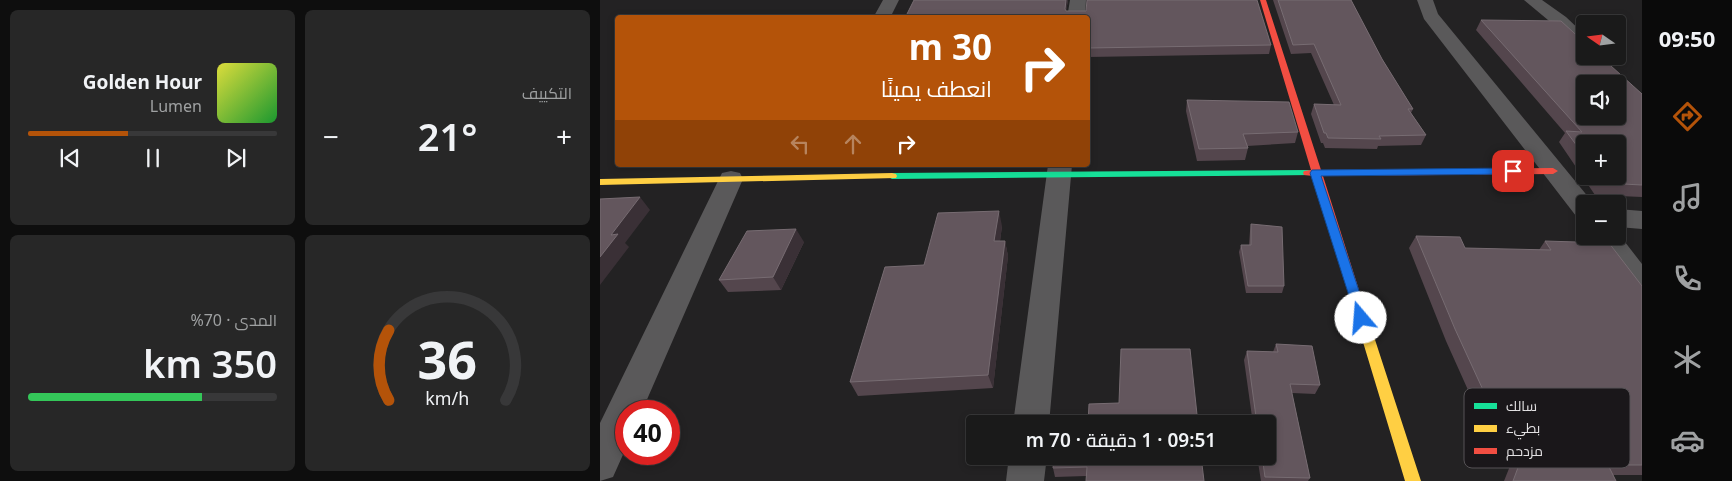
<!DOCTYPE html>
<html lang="ar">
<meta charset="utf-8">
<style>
:root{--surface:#1a1a1a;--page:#272727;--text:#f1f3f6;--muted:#9fa1a2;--line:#383839;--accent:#b45309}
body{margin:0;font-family:"Noto Sans",Cairo,sans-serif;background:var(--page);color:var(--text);direction:rtl;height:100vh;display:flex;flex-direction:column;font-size:19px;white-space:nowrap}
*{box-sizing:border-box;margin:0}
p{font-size:16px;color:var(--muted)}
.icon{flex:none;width:28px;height:28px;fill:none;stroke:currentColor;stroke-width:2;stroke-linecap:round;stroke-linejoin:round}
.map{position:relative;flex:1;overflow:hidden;direction:ltr}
.sheet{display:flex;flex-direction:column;gap:10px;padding:10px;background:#0e0e0e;width:600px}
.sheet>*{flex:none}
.top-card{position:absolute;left:15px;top:15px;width:475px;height:152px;border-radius:5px;box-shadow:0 2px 8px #0003,0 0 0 1px var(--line);direction:rtl;background:#b45309;color:#fff;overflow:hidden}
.needle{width:32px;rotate:284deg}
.controls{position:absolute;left:976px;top:15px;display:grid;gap:10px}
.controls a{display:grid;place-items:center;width:50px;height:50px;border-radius:5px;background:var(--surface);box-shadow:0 2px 8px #0003,0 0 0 1px var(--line);font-size:25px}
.speed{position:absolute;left:15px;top:400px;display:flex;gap:10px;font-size:25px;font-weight:700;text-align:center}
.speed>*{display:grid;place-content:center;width:65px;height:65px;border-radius:50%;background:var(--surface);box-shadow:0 2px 8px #0003,0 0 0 1px var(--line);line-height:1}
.speed .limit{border:8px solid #d22;background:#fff;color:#111}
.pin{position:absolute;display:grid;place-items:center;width:42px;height:42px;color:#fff;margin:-21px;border-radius:10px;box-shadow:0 2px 8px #0006}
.me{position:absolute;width:55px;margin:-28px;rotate:342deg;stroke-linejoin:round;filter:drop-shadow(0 0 4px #0008)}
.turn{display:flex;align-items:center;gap:18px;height:105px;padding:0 15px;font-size:22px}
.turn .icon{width:65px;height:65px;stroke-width:2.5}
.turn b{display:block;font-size:35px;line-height:42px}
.lanes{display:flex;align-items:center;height:48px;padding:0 15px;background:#0003;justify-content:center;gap:25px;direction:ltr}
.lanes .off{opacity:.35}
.big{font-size:38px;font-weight:600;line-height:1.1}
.sheet .card{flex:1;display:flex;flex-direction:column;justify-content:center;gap:8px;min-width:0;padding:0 18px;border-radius:8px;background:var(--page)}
.sheet .dial{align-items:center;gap:0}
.dial svg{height:130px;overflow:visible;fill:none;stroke:var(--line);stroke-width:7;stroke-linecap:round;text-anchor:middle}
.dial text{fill:var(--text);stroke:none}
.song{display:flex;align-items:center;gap:15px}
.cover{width:60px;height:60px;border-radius:8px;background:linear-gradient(135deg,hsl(60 70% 55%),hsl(130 70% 35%))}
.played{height:5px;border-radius:2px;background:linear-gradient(90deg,var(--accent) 40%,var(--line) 40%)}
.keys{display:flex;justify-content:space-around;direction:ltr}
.heat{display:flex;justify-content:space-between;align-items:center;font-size:28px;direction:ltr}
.charge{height:8px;border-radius:4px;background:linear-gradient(90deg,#34c759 70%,var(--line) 0)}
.sheet .tiles{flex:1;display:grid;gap:10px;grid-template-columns:repeat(2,1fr)}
.trip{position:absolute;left:366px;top:415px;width:310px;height:50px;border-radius:5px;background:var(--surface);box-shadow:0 2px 8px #0003,0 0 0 1px var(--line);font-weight:600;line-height:50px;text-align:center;direction:rtl}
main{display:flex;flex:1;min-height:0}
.tabs{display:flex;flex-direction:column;width:90px;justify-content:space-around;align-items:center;background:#0a0a0a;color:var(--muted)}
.tabs .icon{width:35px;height:35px}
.tabs .current{color:var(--accent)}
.tabs b{font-size:22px;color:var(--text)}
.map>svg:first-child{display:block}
</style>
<main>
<nav class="tabs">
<b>09:50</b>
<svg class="icon current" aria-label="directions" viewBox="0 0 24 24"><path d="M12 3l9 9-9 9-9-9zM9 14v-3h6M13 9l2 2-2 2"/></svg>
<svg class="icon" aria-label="music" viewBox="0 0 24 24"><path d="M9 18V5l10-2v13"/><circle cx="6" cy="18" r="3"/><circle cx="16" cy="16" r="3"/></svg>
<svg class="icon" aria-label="phone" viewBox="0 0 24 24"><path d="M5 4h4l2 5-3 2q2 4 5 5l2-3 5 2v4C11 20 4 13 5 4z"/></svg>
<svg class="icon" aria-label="climate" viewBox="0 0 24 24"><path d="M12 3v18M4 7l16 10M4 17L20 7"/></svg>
<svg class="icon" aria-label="car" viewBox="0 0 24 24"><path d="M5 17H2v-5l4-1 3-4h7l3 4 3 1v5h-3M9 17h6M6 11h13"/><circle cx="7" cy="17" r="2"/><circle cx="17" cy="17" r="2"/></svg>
</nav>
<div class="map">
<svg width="1042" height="481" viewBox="0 0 1042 481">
<rect width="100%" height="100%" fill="#232223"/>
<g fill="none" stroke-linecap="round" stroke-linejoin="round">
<!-- street -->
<path fill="#5a595a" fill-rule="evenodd" d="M283 0H299L290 18H273Z
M470 0H486L485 18H467Z
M817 0H833L838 14 994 204H985V219L976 216 824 19Z
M924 0H942L966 17 985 35V51L978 49 954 25Z
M448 165H472L449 424H413Z
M131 171 140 173 143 179 42 411H26V448L13 477 0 481V423L119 179 122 173Z
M1018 209 1042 211V229L1018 227Z
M1018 233 1042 264V296L1032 293 991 236H1018Z
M409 456H447L444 481H406Z"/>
<!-- fast -->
<path fill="#16e098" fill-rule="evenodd" d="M708 170 712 171 713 173 712 175 292 179 287 176 292 173Z"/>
<!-- slow -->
<path fill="#ffcf43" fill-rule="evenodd" d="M292 173 296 174 297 176 296 178 0 185V179Z
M759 304 763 305 765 309 821 481H805L753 309 755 305Z"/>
<!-- jam -->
<path fill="#f24e42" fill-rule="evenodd" d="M660 0H666L721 170 953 168 958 171 953 174 723 176 765 309 763 313 759 314 755 313 713 176 704 175 703 173 704 171 711 170Z"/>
</g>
<!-- wall -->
<path fill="#54464d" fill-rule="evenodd" d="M314 0H468L466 11 671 45 669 54 488 57V18Z
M673 0H751L782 59 813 109 811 113 826 135 821 145 778 146 777 149 725 148 723 143H721L711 114 714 104 734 105 711 53 691 54Z
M881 20 1042 94V197L995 195 959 142 965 133 876 30ZM985 144 1018 176H985Z
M587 100 698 132 695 143 647 146 648 148 645 160 597 161 586 111Z
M651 224 684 286 682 293H646L639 252 641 245H649L650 231Z
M402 226 400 241H405L408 256 393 388 258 396 250 382 324 265Z
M816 236 865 248 939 250 945 241 1042 286V475H1013L1016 481H904L920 441 890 439 846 341 809 248Z
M204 242 181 290 128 292 119 280Z
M676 344 720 385 715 394 692 393 710 478 708 481H661L657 456H668V424H653L644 360 647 351 673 352Z
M454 456 604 481 486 476 455 477 453 468Z"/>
<!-- shaded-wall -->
<path fill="#3a3036" d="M466 0H468L465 18V9Z
M40 197 50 210 25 243 29 247 0 285V257L11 235Z
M399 211 402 226 398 256 394 241Z
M196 229 204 242 181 290 173 277Z
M405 241 408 256 393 388 388 375Z"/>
<!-- building -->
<path fill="#63565d" stroke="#776c72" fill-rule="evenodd" d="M314 0H466L465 9 466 11H486L487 0H657L671 45 488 48V18H305Z
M678 0H751L782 59 813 109H808L826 135 779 136 781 139 728 138 726 133H724L714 104 741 105 714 44 693 45Z
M881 20 961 21 985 43V56H1000L1042 94V185L1004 183 999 176H1018V144H985V157L966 131 982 132ZM985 84H1018V116H985Z
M587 100 689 102 698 132 643 134 648 148 599 149Z
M40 197 11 235 18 234 0 257V199Z
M399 211 394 241H405L388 375 250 382 285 267 324 265 338 213Z
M651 224 682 227 684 286H648L641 245H651Z
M196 229 173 277 119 280 147 231Z
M816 236 860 237 865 248 951 250 945 241 1009 243 1042 286V465H1008L1016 481H913L932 430 901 429 855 329Z
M676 344 712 346 720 385 690 384 710 478 665 477 662 456H668V424H657L647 351 678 352Z
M521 349H590L598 424H488L489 404 519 403Z
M454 456H601L604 481H486L487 467 453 468Z"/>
<!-- route -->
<path fill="#1a73e8" stroke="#114b97" d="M913 168 918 171 917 174 721 176 768 318 766 321 761 323 757 321 710 173 712 170Z"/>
<!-- legend -->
<rect x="864" y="388" width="166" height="80" rx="8" fill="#1a171a" stroke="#565356" stroke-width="1"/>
<rect x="874" y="403" width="23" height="6" fill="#16e098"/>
<rect x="874" y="425" width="23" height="7" fill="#ffcf43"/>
<rect x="874" y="448" width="23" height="6" fill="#f24e42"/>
<g font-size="14" fill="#e2e0e2">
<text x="906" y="411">سالك</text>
<text x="906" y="433">بطيء</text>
<text x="906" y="456">مزدحم</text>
</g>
</svg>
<div class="controls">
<a><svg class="needle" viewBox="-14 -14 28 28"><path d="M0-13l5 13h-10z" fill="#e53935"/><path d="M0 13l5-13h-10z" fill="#9fa1a2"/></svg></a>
<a><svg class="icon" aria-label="sound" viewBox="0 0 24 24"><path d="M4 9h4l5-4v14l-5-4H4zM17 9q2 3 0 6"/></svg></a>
<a>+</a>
<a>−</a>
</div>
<div class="speed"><div class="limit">40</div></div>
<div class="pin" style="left:913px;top:171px;background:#d93025"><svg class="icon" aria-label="arrive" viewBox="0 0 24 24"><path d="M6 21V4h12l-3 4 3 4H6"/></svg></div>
<svg class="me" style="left:761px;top:318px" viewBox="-20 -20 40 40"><circle r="19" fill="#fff"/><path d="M0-13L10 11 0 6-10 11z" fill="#1a73e8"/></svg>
<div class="trip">09:51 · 1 دقيقة · 70 m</div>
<div class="top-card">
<div class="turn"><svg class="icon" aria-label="right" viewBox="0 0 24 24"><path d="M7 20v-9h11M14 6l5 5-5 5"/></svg><div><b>30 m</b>انعطف يمينًا</div></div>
<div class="lanes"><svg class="icon off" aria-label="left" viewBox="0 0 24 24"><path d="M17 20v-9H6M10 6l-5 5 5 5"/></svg><svg class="icon off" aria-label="ahead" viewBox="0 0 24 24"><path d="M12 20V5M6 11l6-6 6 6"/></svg><svg class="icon" aria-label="right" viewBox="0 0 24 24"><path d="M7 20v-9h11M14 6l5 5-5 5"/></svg></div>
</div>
</div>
<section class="sheet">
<div class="tiles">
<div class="card"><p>التكييف</p>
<div class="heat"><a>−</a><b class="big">21°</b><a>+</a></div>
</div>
<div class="card">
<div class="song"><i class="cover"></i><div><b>Golden Hour</b><p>Lumen</p></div></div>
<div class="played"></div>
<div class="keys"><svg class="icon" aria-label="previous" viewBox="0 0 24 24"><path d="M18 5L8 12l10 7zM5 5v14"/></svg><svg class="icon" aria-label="pause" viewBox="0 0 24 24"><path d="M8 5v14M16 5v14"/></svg><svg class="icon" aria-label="next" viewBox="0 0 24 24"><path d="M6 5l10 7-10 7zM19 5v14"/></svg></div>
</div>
<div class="card dial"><svg viewBox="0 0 100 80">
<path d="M14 69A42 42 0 1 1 86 69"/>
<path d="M14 69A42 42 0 0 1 14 26" stroke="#b45309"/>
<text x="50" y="56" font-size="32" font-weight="700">36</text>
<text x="50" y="72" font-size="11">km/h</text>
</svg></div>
<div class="card"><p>المدى · 70%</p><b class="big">350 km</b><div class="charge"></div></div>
</div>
</section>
</main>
